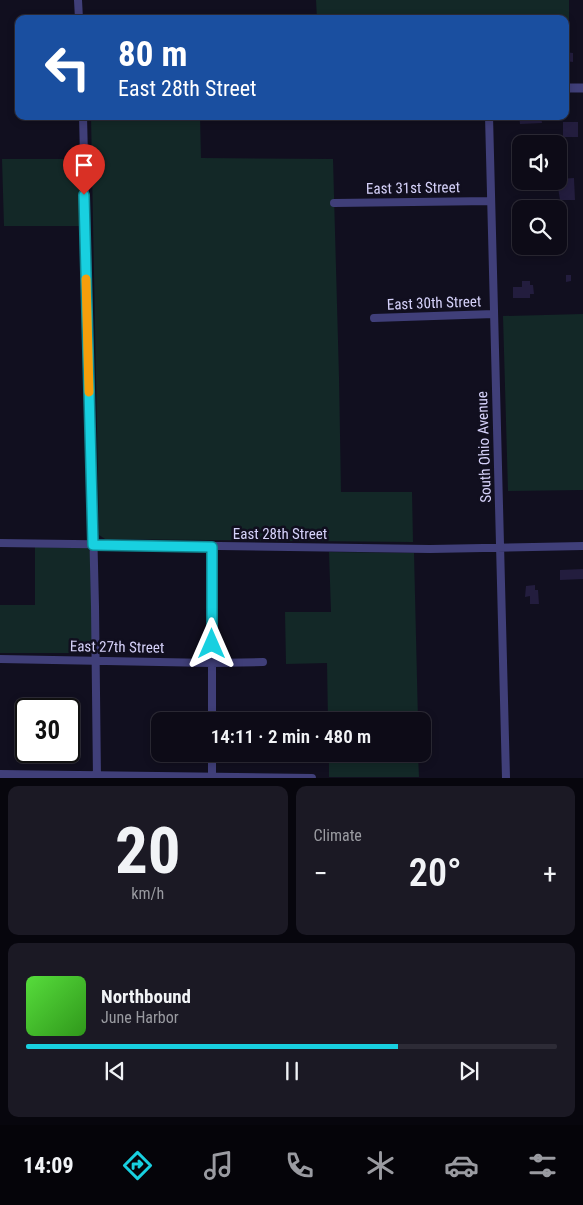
<!DOCTYPE html>
<meta charset="utf-8">
<style>
:root{--surface:#0d0b17;--page:#1b1924;--text:#f1f3f6;--muted:#9a9ba1;--line:#2d2b36;--accent:#18d0e0}
body{margin:0;font-family:"Roboto Condensed",sans-serif;background:var(--page);color:var(--text);height:100vh;display:flex;flex-direction:column;font-size:19px;white-space:nowrap}
*{box-sizing:border-box;margin:0}
p{font-size:16px;color:var(--muted)}
.icon{flex:none;width:28px;height:28px;fill:none;stroke:currentColor;stroke-width:2;stroke-linecap:round;stroke-linejoin:round}
.map{position:relative;height:778px;overflow:hidden}
.side{display:flex;flex-direction:column;gap:8px;padding:8px;background:#07060d;flex:1}
.side>*{flex:none}
.guide{position:absolute;left:15px;top:15px;width:554px;height:105px;border-radius:10px;box-shadow:0 2px 8px #0003,0 0 0 1px var(--line);background:#1a4fa0;color:#fff;overflow:hidden}
.controls{position:absolute;left:512px;top:135px;display:grid;gap:10px}
.controls a{display:grid;place-items:center;width:55px;height:55px;border-radius:10px;background:var(--surface);box-shadow:0 2px 8px #0003,0 0 0 1px var(--line);font-size:25px}
.speed{position:absolute;left:15px;top:698px;display:flex;gap:10px;font-size:25px;font-weight:700;text-align:center}
.speed>*{display:grid;place-content:center;width:65px;height:65px;border-radius:50%;background:var(--surface);box-shadow:0 2px 8px #0003,0 0 0 1px var(--line);line-height:1}
.speed .limit{border:2px solid #111;border-radius:8px;background:#fff;color:#111}
.pin{position:absolute;display:grid;place-items:center;width:42px;height:42px;color:#fff;margin:-51px -21px;border-radius:50% 50% 50% 0;rotate:-45deg;box-shadow:0 0 5px #0007}
.pin .icon{rotate:45deg}
.me{position:absolute;width:55px;margin:-28px;rotate:0deg;stroke-linejoin:round;filter:drop-shadow(0 0 4px #0008)}
.turn{display:flex;align-items:center;gap:18px;height:105px;padding:0 20px;font-size:22px}
.turn .icon{width:65px;height:65px;stroke-width:2.5}
.turn b{display:block;font-size:35px;line-height:42px}
.big{font-size:38px;font-weight:600;line-height:1.1}
.side .card{flex:1;display:flex;flex-direction:column;justify-content:center;gap:8px;min-width:0;padding:0 18px;border-radius:10px;background:var(--page)}
.side .dial{align-items:center;gap:0}
.dial b{font-size:65px;line-height:1}
.song{display:flex;align-items:center;gap:15px}
.cover{width:60px;height:60px;border-radius:8px;background:linear-gradient(135deg,hsl(110 70% 55%),hsl(110 70% 35%))}
.played{height:5px;border-radius:2px;background:linear-gradient(90deg,var(--accent) 70%,var(--line) 70%)}
.keys{display:flex;justify-content:space-around;direction:ltr}
.heat{display:flex;justify-content:space-between;align-items:center;font-size:28px;direction:ltr}
.side .tiles{flex:1;display:grid;gap:8px;grid-template-columns:1fr 1fr}
.card:last-child{grid-column:span 2}
.trip{position:absolute;left:151px;top:712px;width:280px;height:50px;border-radius:10px;background:var(--surface);box-shadow:0 2px 8px #0003,0 0 0 1px var(--line);font-weight:600;line-height:50px;text-align:center}
.tab-bar{display:flex;height:80px;justify-content:space-around;align-items:center;background:#050409;color:var(--muted)}
.tab-bar .icon{width:35px;height:35px}
.tab-bar .active{color:var(--accent)}
.tab-bar b{font-size:22px;color:var(--text)}
.map>svg:first-child{display:block}
</style>
<div class="map">
<svg width="583" height="778" viewBox="0 0 583 778">
<rect width="100%" height="100%" fill="#110f1f"/>
<!-- green -->
<path fill="#132827" d="M316 0H569V20L565 19H317Z
M91 116H200L201 158 333 159 339 377 341 492H412L413 542 105 539 99 535Z
M2 159H83L85 226H4Z
M583 314V490L508 491 503 316Z
M35 547 88 548 91 553 94 649 89 653H0V605H35Z
M329 552 414 553 418 721H328L327 663 286 664 285 612H331Z
M329 754H418L419 777H329Z"/>
<!-- building -->
<path fill="#231d3e" d="M565 52 573 53V62L565 61Z
M519 116H541L542 123 520 124Z
M563 122H578V137H563Z
M518 160H521V174L519 175Z
M574 178 575 200H560L557 181H559V179Z
M524 181H534V185H524Z
M566 275H571V281L566 282Z
M522 281H530V285H533L534 294H530V298H513V287H522Z
M583 569V579L560 580V570Z
M535 585V590H538L539 604H530V596L525 597 526 586Z"/>
<g fill="none" stroke-linecap="round" stroke-linejoin="round">
<!-- minor -->
<path stroke="#403f79" stroke-width="8" d="M78 0 79 19
M83 116 95 606 97 778
M489 116 506 778
M334 203 491 201
M374 318 494 314
M0 543 430 549 583 546
M212 547V721
M0 659 212 663 263 662
M212 754V778
M0 774 312 778"/>
<!-- tertiary -->
<path stroke="#403f79" stroke-width="9" d="M565 88H583"/>
</g>
<g fill="none" stroke-linecap="round" stroke-linejoin="round">
<!-- route casing -->
<g stroke="#108792" stroke-width="12">
<path id="route" d="M84 195 93 545 212 547V644"/>
</g>
<!-- route -->
<use href="#route" stroke="#18d0e0" stroke-width="9"/>
<!-- slow -->
<path stroke="#f59e0b" stroke-width="9" d="M86 279 89 392"/>
</g>
<g text-anchor="middle" dominant-baseline="central" stroke-width="5" stroke-linejoin="round" paint-order="stroke">
<!-- street labels -->
<g font-size="15" fill="#d6d2fa" stroke="#110f1f">
<text transform="translate(413 188) rotate(-1)">East 31st Street</text>
<text transform="translate(434 303) rotate(-2)">East 30th Street</text>
<text transform="translate(484 447) rotate(-92)">South Ohio Avenue</text>
<text x="280" y="534">East 28th Street</text>
<text transform="translate(117 647) rotate(1)">East 27th Street</text>
</g>
</g>
</svg>
<div class="controls">
<a><svg class="icon" aria-label="sound" viewBox="0 0 24 24"><path d="M4 9h4l5-4v14l-5-4H4zM17 9q2 3 0 6"/></svg></a>
<a><svg class="icon" aria-label="search" viewBox="0 0 24 24"><circle cx="10" cy="10" r="6"/><path d="M15 15l6 6"/></svg></a>
</div>
<div class="speed"><div class="limit">30</div></div>
<div class="pin" style="left:84px;top:195px;background:#d93025"><svg class="icon" aria-label="arrive" viewBox="0 0 24 24"><path d="M6 21V4h12l-3 4 3 4H6"/></svg></div>
<svg class="me" style="left:212px;top:644px" viewBox="-20 -20 40 40"><path d="M0-17L14 15 0 8-14 15z" fill="#18d0e0" stroke="#fff" stroke-width="4"/></svg>
<div class="trip">14:11 · 2 min · 480 m</div>
<div class="guide">
<div class="turn"><svg class="icon" aria-label="left" viewBox="0 0 24 24"><path d="M17 20v-9H6M10 6l-5 5 5 5"/></svg><div><b>80 m</b>East 28th Street</div></div>
</div>
</div>
<section class="side">
<div class="tiles">
<div class="card dial"><b>20</b><p>km/h</p></div>
<div class="card"><p>Climate</p>
<div class="heat"><a>−</a><b class="big">20°</b><a>+</a></div>
</div>
<div class="card">
<div class="song"><i class="cover"></i><div><b>Northbound</b><p>June Harbor</p></div></div>
<div class="played"></div>
<div class="keys"><svg class="icon" aria-label="previous" viewBox="0 0 24 24"><path d="M18 5L8 12l10 7zM5 5v14"/></svg><svg class="icon" aria-label="pause" viewBox="0 0 24 24"><path d="M8 5v14M16 5v14"/></svg><svg class="icon" aria-label="next" viewBox="0 0 24 24"><path d="M6 5l10 7-10 7zM19 5v14"/></svg></div>
</div>
</div>
</section>
<nav class="tab-bar">
<b>14:09</b>
<svg class="icon active" aria-label="directions" viewBox="0 0 24 24"><path d="M12 3l9 9-9 9-9-9zM9 14v-3h6M13 9l2 2-2 2"/></svg>
<svg class="icon" aria-label="music" viewBox="0 0 24 24"><path d="M9 18V5l10-2v13"/><circle cx="6" cy="18" r="3"/><circle cx="16" cy="16" r="3"/></svg>
<svg class="icon" aria-label="phone" viewBox="0 0 24 24"><path d="M5 4h4l2 5-3 2q2 4 5 5l2-3 5 2v4C11 20 4 13 5 4z"/></svg>
<svg class="icon" aria-label="climate" viewBox="0 0 24 24"><path d="M12 3v18M4 7l16 10M4 17L20 7"/></svg>
<svg class="icon" aria-label="car" viewBox="0 0 24 24"><path d="M5 17H2v-5l4-1 3-4h7l3 4 3 1v5h-3M9 17h6M6 11h13"/><circle cx="7" cy="17" r="2"/><circle cx="17" cy="17" r="2"/></svg>
<svg class="icon" aria-label="filters" viewBox="0 0 24 24"><path d="M4 7h16M4 17h16"/><circle cx="9" cy="7" r="2"/><circle cx="15" cy="17" r="2"/></svg>
</nav>
